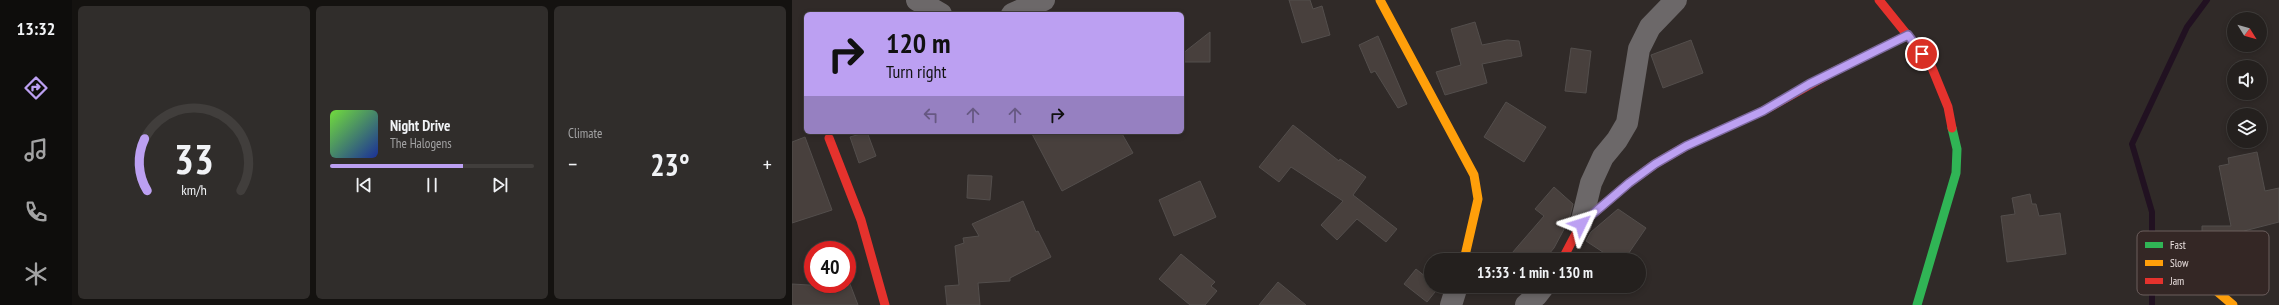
<!DOCTYPE html>
<meta charset="utf-8">
<style>
:root{--surface:#24201e;--page:#302d2b;--text:#f1f3f6;--muted:#a3a3a4;--line:#413e3c;--accent:#bca0f2}
body{margin:0;font-family:"PT Sans Narrow",sans-serif;background:var(--page);color:var(--text);height:100vh;display:flex;flex-direction:column;font-size:15px;white-space:nowrap}
*{box-sizing:border-box;margin:0}
p{font-size:13px;color:var(--muted)}
.icon{flex:none;width:22px;height:22px;fill:none;stroke:currentColor;stroke-width:2;stroke-linecap:round;stroke-linejoin:round}
.map{position:relative;flex:1;overflow:hidden}
.drawer{display:flex;flex-direction:column;gap:6px;padding:6px;background:#141210;width:720px}
.drawer>*{flex:none}
.top-card{position:absolute;left:12px;top:12px;width:380px;height:122px;border-radius:6px;box-shadow:0 2px 6px #0003,0 0 0 1px var(--line);background:#bca0f2;color:#111;overflow:hidden}
.needle{width:26px;rotate:127deg}
.buttons{position:absolute;left:1435px;top:12px;display:grid;gap:8px}
.buttons a{display:grid;place-items:center;width:40px;height:40px;border-radius:50%;background:var(--surface);box-shadow:0 2px 6px #0003,0 0 0 1px var(--line);font-size:20px}
.speed{position:absolute;left:12px;top:241px;display:flex;gap:8px;font-size:20px;font-weight:700;text-align:center}
.speed>*{display:grid;place-content:center;width:52px;height:52px;border-radius:50%;background:var(--surface);box-shadow:0 2px 6px #0003,0 0 0 1px var(--line);line-height:1}
.speed .limit{border:6px solid #d22;background:#fff;color:#111}
.pin{position:absolute;display:grid;place-items:center;width:34px;height:34px;color:#fff;margin:-17px;border:2px solid #fff;border-radius:50%;box-shadow:0 1px 4px #0007}
.me{position:absolute;width:44px;margin:-22px;rotate:49deg;stroke-linejoin:round;filter:drop-shadow(0 0 3px #0008)}
.turn{display:flex;align-items:center;gap:14px;height:84px;padding:0 16px;font-size:18px}
.turn .icon{width:52px;height:52px;stroke-width:2.5}
.turn b{display:block;font-size:28px;line-height:34px}
.lanes{display:flex;align-items:center;height:38px;padding:0 16px;background:#0003;justify-content:center;gap:20px;direction:ltr}
.lanes .off{opacity:.35}
.big{font-size:30px;font-weight:800;line-height:1.1}
.drawer .widget{flex:1;display:flex;flex-direction:column;justify-content:center;gap:6px;min-width:0;padding:0 14px;border-radius:6px;background:var(--page)}
.drawer .dial{align-items:center;gap:0}
.dial svg{height:104px;overflow:visible;fill:none;stroke:var(--line);stroke-width:7;stroke-linecap:round;text-anchor:middle}
.dial text{fill:var(--text);stroke:none}
.song{display:flex;align-items:center;gap:12px}
.cover{width:48px;height:48px;border-radius:6px;background:linear-gradient(135deg,hsl(100 70% 55%),hsl(230 70% 35%))}
.played{height:4px;border-radius:2px;background:linear-gradient(90deg,var(--accent) 65%,var(--line) 65%)}
.keys{display:flex;justify-content:space-around;direction:ltr}
.heat{display:flex;justify-content:space-between;align-items:center;font-size:22px;direction:ltr}
.drawer .tiles{flex:1;display:grid;gap:6px;grid-template-columns:repeat(3,1fr)}
.trip{position:absolute;left:632px;top:253px;width:222px;height:40px;border-radius:20px;background:var(--surface);box-shadow:0 2px 6px #0003,0 0 0 1px var(--line);font-weight:800;line-height:40px;text-align:center}
main{display:flex;flex:1;min-height:0}
.tab-bar{display:flex;flex-direction:column;width:72px;justify-content:space-around;align-items:center;background:#0e0d0c;color:var(--muted)}
.tab-bar .icon{width:28px;height:28px}
.tab-bar .current{color:var(--accent)}
.tab-bar b{font-size:18px;color:var(--text)}
.map>svg:first-child{display:block}
</style>
<main>
<nav class="tab-bar">
<b>13:32</b>
<svg class="icon current" aria-label="directions" viewBox="0 0 24 24"><path d="M12 3l9 9-9 9-9-9zM9 14v-3h6M13 9l2 2-2 2"/></svg>
<svg class="icon" aria-label="music" viewBox="0 0 24 24"><path d="M9 18V5l10-2v13"/><circle cx="6" cy="18" r="3"/><circle cx="16" cy="16" r="3"/></svg>
<svg class="icon" aria-label="phone" viewBox="0 0 24 24"><path d="M5 4h4l2 5-3 2q2 4 5 5l2-3 5 2v4C11 20 4 13 5 4z"/></svg>
<svg class="icon" aria-label="climate" viewBox="0 0 24 24"><path d="M12 3v18M4 7l16 10M4 17L20 7"/></svg>
</nav>
<section class="drawer">
<div class="tiles">
<div class="widget dial"><svg viewBox="0 0 100 80">
<path d="M14 69A42 42 0 1 1 86 69"/>
<path d="M14 69A42 42 0 0 1 12 29" stroke="#bca0f2"/>
<text x="50" y="56" font-size="32" font-weight="700">33</text>
<text x="50" y="72" font-size="11">km/h</text>
</svg></div>
<div class="widget">
<div class="song"><i class="cover"></i><div><b>Night Drive</b><p>The Halogens</p></div></div>
<div class="played"></div>
<div class="keys"><svg class="icon" aria-label="previous" viewBox="0 0 24 24"><path d="M18 5L8 12l10 7zM5 5v14"/></svg><svg class="icon" aria-label="pause" viewBox="0 0 24 24"><path d="M8 5v14M16 5v14"/></svg><svg class="icon" aria-label="next" viewBox="0 0 24 24"><path d="M6 5l10 7-10 7zM19 5v14"/></svg></div>
</div>
<div class="widget"><p>Climate</p>
<div class="heat"><a>−</a><b class="big">23°</b><a>+</a></div>
</div>
</div>
</section>
<div class="map">
<svg width="1487" height="305" viewBox="0 0 1487 305">
<rect width="100%" height="100%" fill="#302a28"/>
<g fill="none" stroke-linecap="round" stroke-linejoin="round">
<!-- stream -->
<path stroke="#211121" stroke-width="6" d="M1360 305V212L1340 144 1395 27 1415 0"/>
</g>
<!-- building -->
<path fill="#48403d" stroke="#534e4c" d="M497 0H518L521 9 530 6 538 35 510 43Z
M683 22 690 45 715 40 727 41 730 56 690 64 695 83 653 95 644 72 669 65 659 29Z
M418 32V62H390V54Z
M586 36 615 104 606 108 583 71 579 73 567 45Z
M899 40 911 73 871 88 859 55Z
M779 48 799 51 794 93 773 91Z
M714 102 754 127 732 162 692 137Z
M501 125 547 161 548 159 574 177 561 195 605 229 594 242 565 219 545 240 529 225 551 201 499 167 487 182 467 167Z
M75 132 84 156 67 163 58 137Z
M239 132H329L341 153 270 191Z
M13 137 40 210 0 223V142Z
M1465 152 1473 191 1487 188V222L1452 231 1451 261 1412 259 1410 255V226H1439L1427 166 1437 164 1436 158Z
M176 175 200 176 198 200 175 198Z
M408 181 424 217 382 236 367 200Z
M762 187 781 204 777 220 762 248 752 260H714L752 216 743 209Z
M1238 194 1240 204H1244L1247 216 1268 213 1274 254 1215 262 1209 216 1223 214 1220 198Z
M231 201 244 232 246 231 259 257 218 278V281L186 283 188 305H155L153 286 167 285 163 246 172 243 171 238 187 236 180 224Z
M826 209 854 228 832 260H823L794 241 799 232Z
M389 254 423 282 419 286 425 291 413 305H398L367 279Z
M624 269 639 281V286L647 287 635 302 612 284Z
M486 282 514 305H467Z
M0 284 51 287 58 284 66 305H0Z"/>
<g fill="none" stroke-linecap="round" stroke-linejoin="round">
<!-- street -->
<path stroke="#6c6869" stroke-width="22" d="M125 0 149 14
M220 14 252 0
M789 224 799 183 811 157 825 140 835 123 847 49 858 27 884 0
M659 305 665 286
M734 305 745 295 752 286"/>
<!-- fast -->
<path stroke="#30b455" stroke-width="9" d="M1125 305 1164 173 1165 149 1160 128"/>
<!-- slow -->
<path stroke="#ff9f0a" stroke-width="9" d="M588 0 682 175 686 199 672 260
M1037 74 1116 35
M1389 243 1407 276 1441 305"/>
<!-- jam -->
<path stroke="#e5322d" stroke-width="9" d="M1087 0 1138 63 1156 107 1160 128
M37 138 69 220 93 305
M770 260 789 224 837 183 863 164 894 146 971 111 1037 74"/>
</g>
<g fill="none" stroke-linecap="round" stroke-linejoin="round">
<!-- route casing -->
<g stroke="#7a689d" stroke-width="10">
<path id="route" d="M789 224 837 183 863 164 894 146 971 111 1017 84 1116 35 1130 54"/>
</g>
<!-- route -->
<use href="#route" stroke="#bca0f2" stroke-width="7"/>
</g>
<!-- legend -->
<rect x="1345" y="231" width="132" height="64" rx="6" fill="#342725" stroke="#6b5e5d" stroke-width="1"/>
<rect x="1353" y="242" width="18" height="6" fill="#30b455"/>
<rect x="1353" y="260" width="18" height="6" fill="#ff9f0a"/>
<rect x="1353" y="278" width="18" height="6" fill="#e5322d"/>
<g font-size="11" fill="#eae0df">
<text x="1378" y="249">Fast</text>
<text x="1378" y="267">Slow</text>
<text x="1378" y="285">Jam</text>
</g>
</svg>
<div class="buttons">
<a><svg class="needle" viewBox="-14 -14 28 28"><path d="M0-13l5 13h-10z" fill="#e53935"/><path d="M0 13l5-13h-10z" fill="#a3a3a4"/></svg></a>
<a><svg class="icon" aria-label="sound" viewBox="0 0 24 24"><path d="M4 9h4l5-4v14l-5-4H4zM17 9q2 3 0 6"/></svg></a>
<a><svg class="icon" aria-label="layers" viewBox="0 0 24 24"><path d="M12 4l9 5-9 5-9-5zM3 14l9 5 9-5"/></svg></a>
</div>
<div class="speed"><div class="limit">40</div></div>
<div class="pin" style="left:1130px;top:54px;background:#d93025"><svg class="icon" aria-label="arrive" viewBox="0 0 24 24"><path d="M6 21V4h12l-3 4 3 4H6"/></svg></div>
<svg class="me" style="left:789px;top:224px" viewBox="-20 -20 40 40"><path d="M0-17L14 15 0 8-14 15z" fill="#bca0f2" stroke="#fff" stroke-width="4"/></svg>
<div class="trip">13:33 · 1 min · 130 m</div>
<div class="top-card">
<div class="turn"><svg class="icon" aria-label="right" viewBox="0 0 24 24"><path d="M7 20v-9h11M14 6l5 5-5 5"/></svg><div><b>120 m</b>Turn right</div></div>
<div class="lanes"><svg class="icon off" aria-label="left" viewBox="0 0 24 24"><path d="M17 20v-9H6M10 6l-5 5 5 5"/></svg><svg class="icon off" aria-label="ahead" viewBox="0 0 24 24"><path d="M12 20V5M6 11l6-6 6 6"/></svg><svg class="icon off" aria-label="ahead" viewBox="0 0 24 24"><path d="M12 20V5M6 11l6-6 6 6"/></svg><svg class="icon" aria-label="right" viewBox="0 0 24 24"><path d="M7 20v-9h11M14 6l5 5-5 5"/></svg></div>
</div>
</div>
</main>
